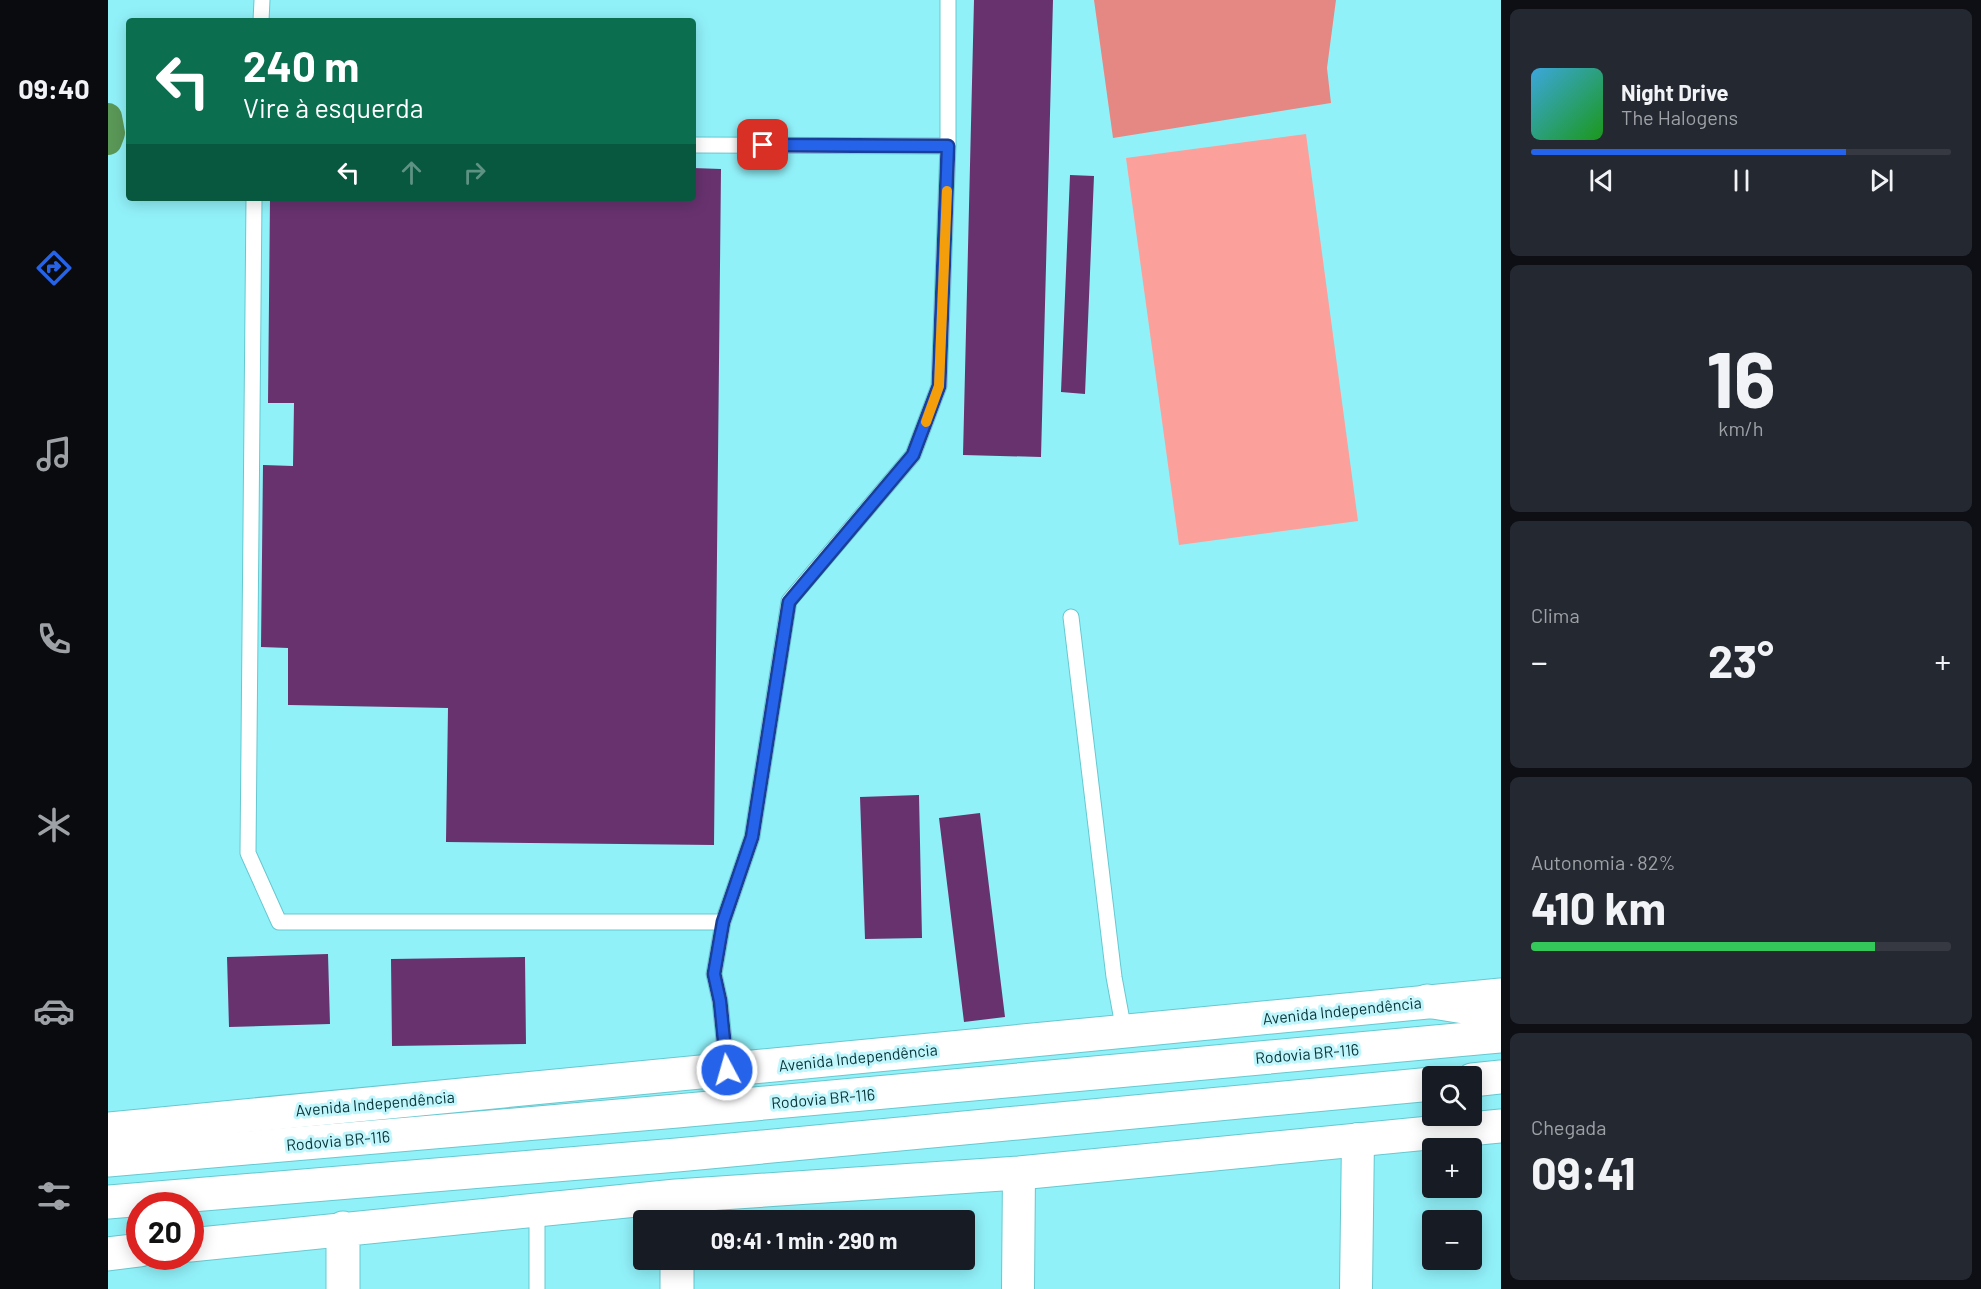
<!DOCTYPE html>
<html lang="pt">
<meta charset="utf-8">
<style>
:root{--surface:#171b24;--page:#242831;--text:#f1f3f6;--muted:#9ea1a6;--line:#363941;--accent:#2563eb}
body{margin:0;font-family:Barlow,sans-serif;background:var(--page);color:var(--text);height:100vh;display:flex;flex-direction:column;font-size:22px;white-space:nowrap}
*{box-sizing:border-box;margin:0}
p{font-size:20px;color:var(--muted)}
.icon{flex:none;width:33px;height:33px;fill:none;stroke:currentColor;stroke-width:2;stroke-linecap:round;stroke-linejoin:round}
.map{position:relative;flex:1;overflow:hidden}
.panel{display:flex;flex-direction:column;gap:9px;padding:9px;background:#0d0f14;width:480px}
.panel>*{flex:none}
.top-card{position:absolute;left:18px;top:18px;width:570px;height:183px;border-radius:6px;box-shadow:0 3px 15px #0003;background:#0b6e4f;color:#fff;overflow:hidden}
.buttons{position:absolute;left:1314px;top:1066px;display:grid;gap:12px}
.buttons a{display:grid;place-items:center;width:60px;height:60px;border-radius:6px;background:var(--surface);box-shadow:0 3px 15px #0003;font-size:30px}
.speed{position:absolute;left:18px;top:1192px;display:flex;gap:12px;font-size:30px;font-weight:700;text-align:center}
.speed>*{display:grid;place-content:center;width:78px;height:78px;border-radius:50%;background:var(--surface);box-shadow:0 3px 15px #0003;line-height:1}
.speed .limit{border:9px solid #d22;background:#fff;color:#111}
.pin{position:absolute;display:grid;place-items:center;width:51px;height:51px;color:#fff;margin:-26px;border-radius:12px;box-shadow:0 3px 9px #0006}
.me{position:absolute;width:66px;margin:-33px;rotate:354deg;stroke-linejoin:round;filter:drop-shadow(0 0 4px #0008)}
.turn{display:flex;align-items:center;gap:21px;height:126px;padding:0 18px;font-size:27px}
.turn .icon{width:78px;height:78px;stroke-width:2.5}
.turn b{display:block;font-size:42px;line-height:51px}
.lanes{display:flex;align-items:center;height:57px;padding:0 18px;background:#0003;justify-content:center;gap:30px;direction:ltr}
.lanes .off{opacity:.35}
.big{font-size:45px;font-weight:700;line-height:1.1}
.panel .tile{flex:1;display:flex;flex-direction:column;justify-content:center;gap:9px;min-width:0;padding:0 21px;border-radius:9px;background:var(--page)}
.panel .dial{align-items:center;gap:0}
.dial b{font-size:78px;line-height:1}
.song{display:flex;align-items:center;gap:18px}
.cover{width:72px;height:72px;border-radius:9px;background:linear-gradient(135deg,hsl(200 70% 55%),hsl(120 70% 35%))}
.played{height:6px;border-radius:3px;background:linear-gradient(90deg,var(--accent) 75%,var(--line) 75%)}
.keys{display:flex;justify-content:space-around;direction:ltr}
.heat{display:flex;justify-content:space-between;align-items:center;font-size:33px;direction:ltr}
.charge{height:9px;border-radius:4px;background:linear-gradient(90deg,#34c759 82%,var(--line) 0)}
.trip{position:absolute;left:525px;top:1210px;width:342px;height:60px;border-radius:6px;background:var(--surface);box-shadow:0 3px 15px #0003;font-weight:700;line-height:60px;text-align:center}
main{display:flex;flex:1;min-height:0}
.dock{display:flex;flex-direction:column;width:108px;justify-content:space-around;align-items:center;background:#090b0e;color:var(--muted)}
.dock .icon{width:42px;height:42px}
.dock .on{color:var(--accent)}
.dock b{font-size:27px;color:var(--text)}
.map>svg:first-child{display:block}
</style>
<main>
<nav class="dock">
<b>09:40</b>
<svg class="icon on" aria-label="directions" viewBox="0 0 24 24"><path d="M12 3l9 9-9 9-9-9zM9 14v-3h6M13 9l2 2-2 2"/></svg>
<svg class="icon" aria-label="music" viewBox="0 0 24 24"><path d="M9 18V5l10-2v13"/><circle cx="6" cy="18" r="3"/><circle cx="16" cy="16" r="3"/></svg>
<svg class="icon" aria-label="phone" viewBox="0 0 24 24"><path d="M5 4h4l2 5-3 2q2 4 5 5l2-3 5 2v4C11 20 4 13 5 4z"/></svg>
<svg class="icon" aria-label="climate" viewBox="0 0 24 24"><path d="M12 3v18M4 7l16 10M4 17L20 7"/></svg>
<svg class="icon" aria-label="car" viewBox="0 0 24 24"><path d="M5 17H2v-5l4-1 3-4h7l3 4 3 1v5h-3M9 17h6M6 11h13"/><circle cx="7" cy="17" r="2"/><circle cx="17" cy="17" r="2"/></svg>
<svg class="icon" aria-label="filters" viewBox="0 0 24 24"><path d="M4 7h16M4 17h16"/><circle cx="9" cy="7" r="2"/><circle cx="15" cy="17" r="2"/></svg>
</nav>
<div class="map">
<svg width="1393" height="1289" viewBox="0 0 1393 1289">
<rect width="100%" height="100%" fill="#91f1f9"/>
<!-- green -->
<path fill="#fca09b" d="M1198 134 1250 521 1071 545 1018 158Z"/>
<!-- forest -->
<path fill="#e58884" d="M986 0H1228L1219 68 1223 103 1005 138Z"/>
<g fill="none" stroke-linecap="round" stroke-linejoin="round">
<!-- canal -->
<path stroke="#5a9857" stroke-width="28" d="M0 117 3 133 0 141"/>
</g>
<!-- building -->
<path fill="#68326f" d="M866 0H945L933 457 855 455Z
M585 168 613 169 606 845 338 842 340 708 180 705V648L153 647 155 465 185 466 186 403H160L162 198H585Z
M962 175 986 176 977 394 953 392Z
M811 795 814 938 757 939 752 797Z
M872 813 897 1017 856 1022 831 818Z
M220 954 222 1024 121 1027 119 957Z
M417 957 418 1044 284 1046 283 959Z"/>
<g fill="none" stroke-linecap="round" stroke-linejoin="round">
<!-- lane casing -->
<g stroke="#67c8d0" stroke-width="17">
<path id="lane" d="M840 0V146
M153 21 154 0
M585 145 840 146 831 386 805 455 681 601 644 837 615 922
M146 198 140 853 171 922H615L606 974 612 1001 619 1069
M963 617 1006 977 1016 1031
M429 1289V1209"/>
</g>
<!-- street casing -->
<g stroke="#67c8d0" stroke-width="34">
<path id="street" d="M910 1289 911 1173
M1248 1289 1250 1139"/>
</g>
<!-- secondary casing -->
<g stroke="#67c8d0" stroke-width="35">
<path id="secondary" d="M0 1129 1393 995
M82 1245 568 1196 911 1173 1393 1126
M0 1254 32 1250
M569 1260V1289
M235 1289V1228"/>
</g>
<!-- highway casing -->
<g stroke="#67c8d0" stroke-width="35">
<path id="highway" d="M1319 1001 1393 1013
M1364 1080 1393 1077
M0 1160 569 1111 1393 1036
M0 1202 569 1155 1324 1084"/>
</g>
<!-- lane -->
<use href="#lane" stroke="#fff" stroke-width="15"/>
<!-- street -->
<use href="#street" stroke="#fff" stroke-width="32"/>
<!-- secondary -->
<use href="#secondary" stroke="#fff" stroke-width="33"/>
<!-- highway -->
<use href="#highway" stroke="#fff" stroke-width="33"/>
</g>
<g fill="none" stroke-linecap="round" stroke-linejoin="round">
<!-- route casing -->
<g stroke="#184099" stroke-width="15">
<path id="route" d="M619 1070 612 1001 606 974 615 922 644 837 681 602 805 455 831 386 840 146 655 145"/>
</g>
<!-- route -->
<use href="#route" stroke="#2563eb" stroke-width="10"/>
<!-- slow -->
<path stroke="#f59e0b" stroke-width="10" d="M818 422 831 386 839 191"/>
</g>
<g text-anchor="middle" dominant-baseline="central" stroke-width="6" stroke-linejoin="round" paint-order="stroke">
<!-- street labels -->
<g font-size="16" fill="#073337" stroke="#c1f7fc">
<text transform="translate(1234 1010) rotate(-6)">Avenida Independência</text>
<text transform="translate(1199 1053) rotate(-5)">Rodovia BR-116</text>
<text transform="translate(750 1057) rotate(-6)">Avenida Independência</text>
<text transform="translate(715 1098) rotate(-5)">Rodovia BR-116</text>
<text transform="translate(267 1103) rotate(-5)">Avenida Independência</text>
<text transform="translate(230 1140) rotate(-5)">Rodovia BR-116</text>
</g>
</g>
</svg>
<div class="buttons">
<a><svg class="icon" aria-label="search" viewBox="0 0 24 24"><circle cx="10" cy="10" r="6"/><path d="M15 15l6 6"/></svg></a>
<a>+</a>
<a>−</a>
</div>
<div class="speed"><div class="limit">20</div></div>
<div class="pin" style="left:655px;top:145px;background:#d93025"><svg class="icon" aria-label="arrive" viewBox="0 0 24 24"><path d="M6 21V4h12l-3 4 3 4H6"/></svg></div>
<svg class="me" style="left:619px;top:1070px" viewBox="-20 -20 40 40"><circle r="17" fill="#2563eb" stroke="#fff" stroke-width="3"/><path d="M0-11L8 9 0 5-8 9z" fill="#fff"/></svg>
<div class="trip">09:41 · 1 min · 290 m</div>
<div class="top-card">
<div class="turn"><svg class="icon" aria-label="left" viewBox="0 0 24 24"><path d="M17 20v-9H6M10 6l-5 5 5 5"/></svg><div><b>240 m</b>Vire à esquerda</div></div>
<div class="lanes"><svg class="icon" aria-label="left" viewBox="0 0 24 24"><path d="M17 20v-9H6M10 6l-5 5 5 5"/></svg><svg class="icon off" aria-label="ahead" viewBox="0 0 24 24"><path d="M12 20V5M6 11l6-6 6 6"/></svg><svg class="icon off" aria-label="right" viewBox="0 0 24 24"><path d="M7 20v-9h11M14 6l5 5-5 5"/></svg></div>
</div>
</div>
<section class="panel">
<div class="tile">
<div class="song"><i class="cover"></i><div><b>Night Drive</b><p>The Halogens</p></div></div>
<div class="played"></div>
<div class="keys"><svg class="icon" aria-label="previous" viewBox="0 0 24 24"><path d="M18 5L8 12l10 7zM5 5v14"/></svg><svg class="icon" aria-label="pause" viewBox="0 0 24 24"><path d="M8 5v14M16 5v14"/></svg><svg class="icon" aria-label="next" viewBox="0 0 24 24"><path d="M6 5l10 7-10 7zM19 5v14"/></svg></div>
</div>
<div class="tile dial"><b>16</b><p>km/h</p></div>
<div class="tile"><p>Clima</p>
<div class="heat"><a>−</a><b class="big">23°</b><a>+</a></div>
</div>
<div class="tile"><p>Autonomia · 82%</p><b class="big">410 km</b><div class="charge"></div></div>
<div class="tile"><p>Chegada</p><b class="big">09:41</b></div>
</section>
</main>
